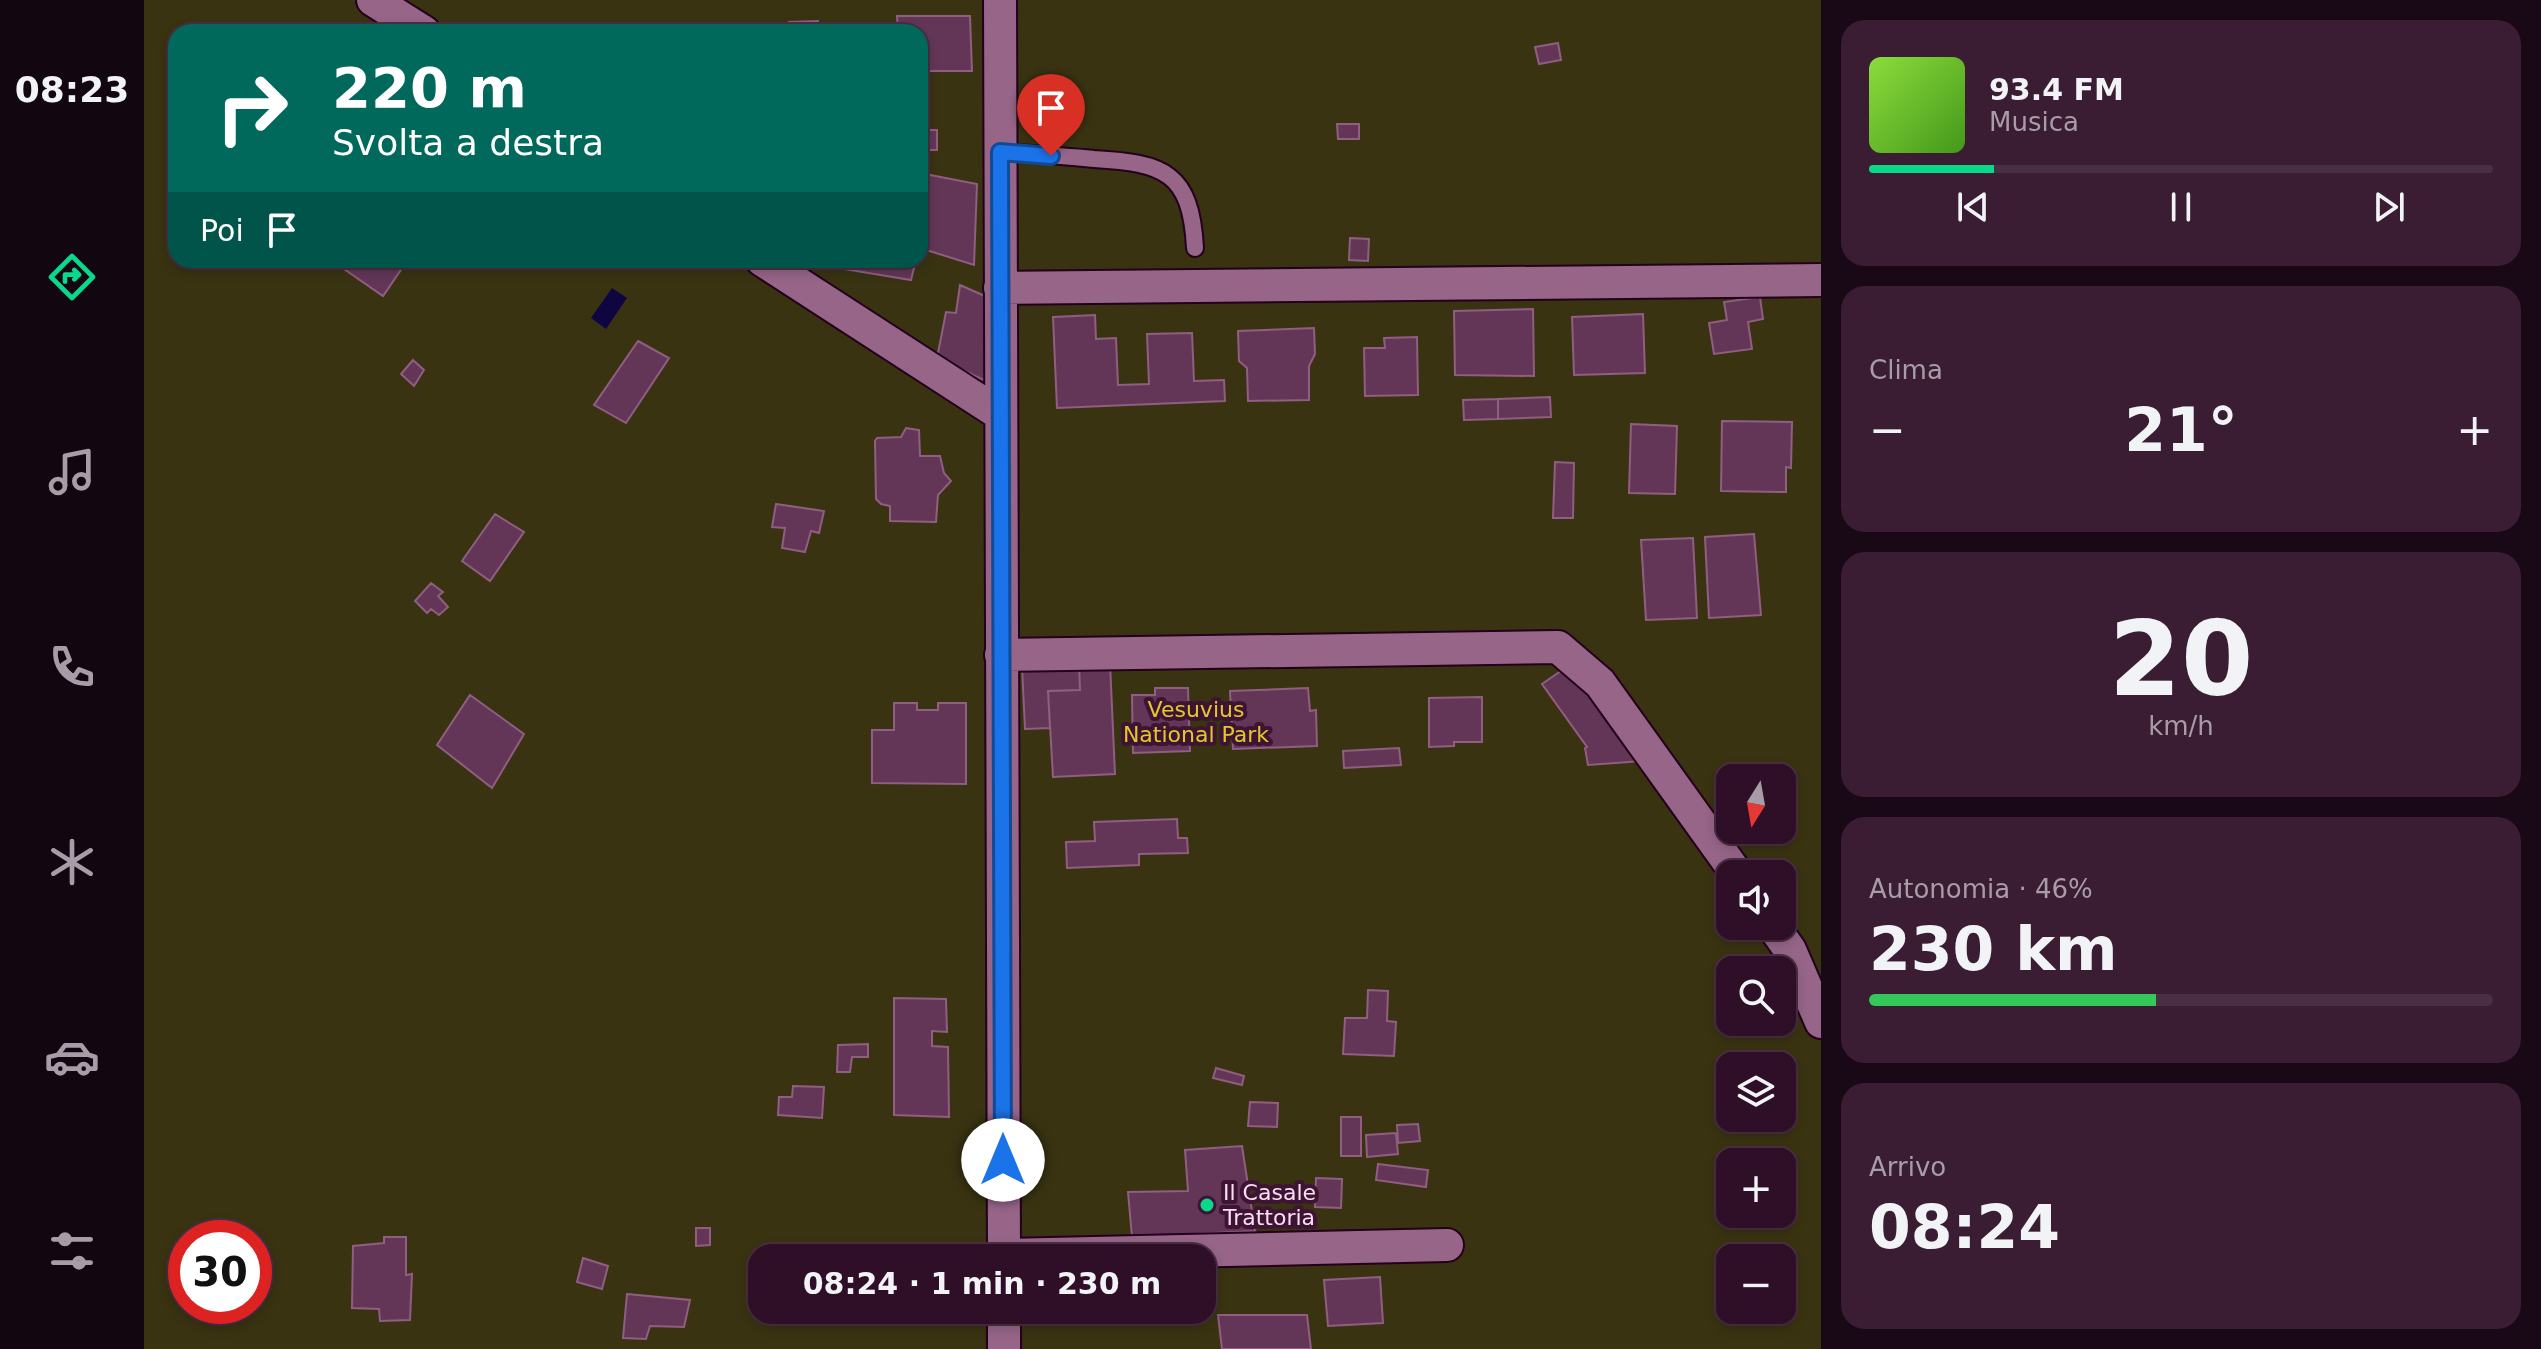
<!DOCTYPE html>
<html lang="it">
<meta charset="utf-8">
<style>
:root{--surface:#2e0f27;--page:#3a1d33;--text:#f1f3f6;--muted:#a79ca7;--line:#492f44;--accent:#09d98b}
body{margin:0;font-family:"DejaVu Sans",sans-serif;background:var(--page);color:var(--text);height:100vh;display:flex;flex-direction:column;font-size:30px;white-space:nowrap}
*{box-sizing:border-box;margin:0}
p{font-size:26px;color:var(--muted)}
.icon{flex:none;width:44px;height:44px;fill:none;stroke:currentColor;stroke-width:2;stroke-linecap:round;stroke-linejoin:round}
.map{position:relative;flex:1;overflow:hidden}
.drawer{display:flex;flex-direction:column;gap:20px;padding:20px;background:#190815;width:720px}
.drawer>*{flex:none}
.banner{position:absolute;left:24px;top:24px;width:760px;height:244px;border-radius:24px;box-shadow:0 4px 12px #0003,0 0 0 2px var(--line);background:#00695c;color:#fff;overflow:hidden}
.needle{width:52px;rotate:191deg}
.fabs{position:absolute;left:1572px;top:764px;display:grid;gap:16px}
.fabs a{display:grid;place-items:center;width:80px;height:80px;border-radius:16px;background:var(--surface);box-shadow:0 4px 12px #0003,0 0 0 2px var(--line);font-size:40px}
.speed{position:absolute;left:24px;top:1220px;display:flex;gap:16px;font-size:40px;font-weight:700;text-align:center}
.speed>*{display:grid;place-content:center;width:104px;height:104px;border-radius:50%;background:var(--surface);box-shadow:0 4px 12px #0003,0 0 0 2px var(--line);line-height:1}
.speed .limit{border:12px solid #d22;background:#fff;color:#111}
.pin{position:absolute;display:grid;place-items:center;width:68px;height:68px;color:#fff;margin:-82px -34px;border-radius:50% 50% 50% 0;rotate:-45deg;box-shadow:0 0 8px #0007}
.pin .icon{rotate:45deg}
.me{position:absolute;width:88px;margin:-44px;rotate:0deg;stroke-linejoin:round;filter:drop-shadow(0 0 6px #0008)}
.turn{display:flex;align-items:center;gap:28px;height:168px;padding:0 32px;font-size:36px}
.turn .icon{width:104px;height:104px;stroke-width:2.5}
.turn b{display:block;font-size:56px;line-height:68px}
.then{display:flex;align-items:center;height:76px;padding:0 32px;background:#0003;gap:16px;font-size:30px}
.big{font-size:60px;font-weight:700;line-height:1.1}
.drawer .card{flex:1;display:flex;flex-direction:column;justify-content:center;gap:12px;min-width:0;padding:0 28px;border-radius:24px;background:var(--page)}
.drawer .dial{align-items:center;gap:0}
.dial b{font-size:104px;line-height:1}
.song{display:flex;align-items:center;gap:24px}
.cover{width:96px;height:96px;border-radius:12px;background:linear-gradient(135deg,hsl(90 70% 55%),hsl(100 70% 35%))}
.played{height:8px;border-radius:4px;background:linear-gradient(90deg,var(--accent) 20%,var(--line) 20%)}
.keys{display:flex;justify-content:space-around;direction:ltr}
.heat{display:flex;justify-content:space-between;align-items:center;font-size:44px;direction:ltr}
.charge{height:12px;border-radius:6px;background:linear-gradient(90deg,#34c759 46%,var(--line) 0)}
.trip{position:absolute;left:604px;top:1244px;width:468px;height:80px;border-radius:24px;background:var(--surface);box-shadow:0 4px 12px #0003,0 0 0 2px var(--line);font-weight:700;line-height:80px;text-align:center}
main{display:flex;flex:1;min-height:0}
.menu{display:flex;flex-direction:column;width:144px;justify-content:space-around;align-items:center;background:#120610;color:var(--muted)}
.menu .icon{width:56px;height:56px}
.menu .current{color:var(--accent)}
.menu b{font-size:36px;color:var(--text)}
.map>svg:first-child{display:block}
</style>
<main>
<nav class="menu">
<b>08:23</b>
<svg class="icon current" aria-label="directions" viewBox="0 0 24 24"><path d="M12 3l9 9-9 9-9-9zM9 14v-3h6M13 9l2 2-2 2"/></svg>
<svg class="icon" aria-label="music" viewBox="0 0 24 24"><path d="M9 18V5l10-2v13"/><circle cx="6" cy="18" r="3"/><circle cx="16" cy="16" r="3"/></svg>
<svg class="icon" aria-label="phone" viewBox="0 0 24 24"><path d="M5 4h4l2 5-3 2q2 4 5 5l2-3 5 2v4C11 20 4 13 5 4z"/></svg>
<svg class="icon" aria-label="climate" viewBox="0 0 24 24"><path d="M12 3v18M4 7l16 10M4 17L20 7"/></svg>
<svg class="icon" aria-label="car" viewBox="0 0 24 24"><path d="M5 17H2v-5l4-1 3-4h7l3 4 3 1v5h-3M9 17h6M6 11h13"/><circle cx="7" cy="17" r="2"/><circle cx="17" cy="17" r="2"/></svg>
<svg class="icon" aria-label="filters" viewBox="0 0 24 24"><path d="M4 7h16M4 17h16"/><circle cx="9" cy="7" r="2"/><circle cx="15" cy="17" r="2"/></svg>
</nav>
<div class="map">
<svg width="1677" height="1349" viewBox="0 0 1677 1349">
<rect width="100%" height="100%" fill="#3e1434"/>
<!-- green -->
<path fill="#393312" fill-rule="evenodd" d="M0 0H1677V1349H0ZM32 32H776V260H32ZM1586 778H1638V830H1586ZM1586 874H1638V926H1586ZM1586 970H1638V1022H1586ZM1586 1066H1638V1118H1586ZM1586 1162H1638V1214H1586ZM42 1238H110V1306H42ZM618 1258H1058V1310H618ZM1586 1258H1638V1310H1586Z"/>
<!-- water -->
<path fill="#0f0541" d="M468 288 483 298 462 329 447 318Z"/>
<!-- building -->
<path fill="#633657" stroke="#8f5e80" stroke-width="2" d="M753 16H826L828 71H776V32H754Z
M674 21V32H645V22Z
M1414 43 1417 60 1395 64 1391 47Z
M1193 124H1215V139H1194Z
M776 130H793V150H776Z
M776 173 833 184 830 265 776 248Z
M1206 238 1225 239 1224 261 1205 260Z
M187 260H261L263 261 239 296Z
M684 260H772L767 280 682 266Z
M816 285 843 297 844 382 793 358 802 312 812 313Z
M1616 297 1619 319 1604 322 1608 349 1570 354 1565 323 1583 320 1580 302Z
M1389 309 1390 376 1311 375 1310 311Z
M1499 314 1501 373 1430 375 1428 317Z
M951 315 952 339 972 338 974 385 1005 384 1003 334 1048 333 1050 381 1080 380 1081 401 913 408 909 317Z
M1170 328 1171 354 1165 366V400L1104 401 1103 368 1095 361 1094 331Z
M1273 337 1274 395 1221 396 1220 348H1241L1240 338Z
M494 341 525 358 482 423 450 405Z
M269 360 280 370 270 386 257 374Z
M1406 397 1407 417 1354 419V399Z
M1354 399V419L1320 420 1319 400Z
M1578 421 1648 422 1647 468 1642 467V492L1577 491Z
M1487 424 1533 426 1531 494 1485 493Z
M762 428 775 430 776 456H796L800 473 807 481 794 495 792 522 746 521V506L737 504 732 499 731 441 733 438 757 437Z
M1411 462 1430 463 1429 518H1409Z
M632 504 680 511 675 533 667 531 661 552 638 548 641 528 628 527Z
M351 514 380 532 346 581 318 561Z
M1610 534 1617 615 1565 618 1561 537Z
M1549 538 1553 618 1502 620 1497 540Z
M287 583 299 592 294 596 304 607 295 615 287 609 283 613 271 601Z
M966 663 971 774 909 777 904 691 936 690 935 664Z
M935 664 936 690 904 691 906 728 881 729 878 667Z
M1424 666 1499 761 1444 765 1441 748 1443 747 1398 684Z
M1011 688H1044L1046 751 989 753 988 695H1011Z
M1164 688 1166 711 1172 710 1173 746 1089 749 1086 691Z
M326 695 380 734 348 788 293 745Z
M1338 697V742H1310V746L1285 747V698Z
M750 703H773V710H794V703H822V784L728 783V730H750Z
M1255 748 1257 765 1200 768 1199 751Z
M1033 819 1034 838H1043L1044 853 995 854V865L923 868 922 842 951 841 950 822Z
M1224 990 1244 991 1243 1021 1252 1022 1250 1056 1199 1054 1201 1018H1223Z
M750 998 802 999 803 1032 788 1031V1046L804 1047 805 1117 750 1115Z
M724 1044V1057H708L706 1072H693L694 1045Z
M1072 1068 1100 1076 1098 1085 1069 1078Z
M649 1086 680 1087 678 1118 634 1115 635 1097H648Z
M1106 1102 1134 1103 1133 1127 1104 1126Z
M1197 1117H1217V1156H1197Z
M1274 1124 1276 1141 1254 1143 1253 1125Z
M1252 1133 1254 1154 1223 1157 1222 1135Z
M1098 1146 1111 1231 988 1237 984 1192 1044 1191 1041 1150Z
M1234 1164 1284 1170 1282 1187 1232 1180Z
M1172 1178 1198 1179 1197 1208 1171 1207Z
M552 1228H566V1245L552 1246Z
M240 1237H262V1275L268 1274 266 1320 236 1321 235 1309 208 1308 209 1246 240 1243Z
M439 1258 464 1266 458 1289 433 1282Z
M1236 1277 1239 1323 1184 1326 1180 1280Z
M483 1294 546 1300 540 1327 506 1326 502 1339 479 1338Z
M1074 1315H1163L1167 1349H1078Z"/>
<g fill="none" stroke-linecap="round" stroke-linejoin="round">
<!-- lane casing -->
<g stroke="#23001b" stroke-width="20">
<path id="lane" d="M856 152C888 154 919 156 950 159 1020 163 1047 172 1051 248"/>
</g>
<!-- street casing -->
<g stroke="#23001b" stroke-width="36">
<path id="street" d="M229 0 280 32
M856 0 860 1258
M618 260 856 414
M856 288 1677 280
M857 655 1414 647 1456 683 1593 874
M1629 926 1646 950 1677 1022
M860 1255 1303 1245
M860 1310V1349"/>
</g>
<!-- lane -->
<use href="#lane" stroke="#966588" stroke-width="16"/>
<!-- street -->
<use href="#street" stroke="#966588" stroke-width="32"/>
</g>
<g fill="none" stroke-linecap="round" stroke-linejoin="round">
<!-- route casing -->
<g stroke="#114b97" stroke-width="20">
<path id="route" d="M859 1160 856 152 907 156"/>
</g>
<!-- route -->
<use href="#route" stroke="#1a73e8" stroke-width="14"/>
</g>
<!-- markers -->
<circle fill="#09d98b" stroke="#3e1434" stroke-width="3" cx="1063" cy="1205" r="8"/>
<g text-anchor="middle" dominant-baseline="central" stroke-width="8" stroke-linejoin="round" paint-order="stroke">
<!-- park labels -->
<g font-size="22" fill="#e3c82c" stroke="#3e1434">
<text x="1052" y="709">Vesuvius<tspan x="1052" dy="25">National Park</tspan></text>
</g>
<!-- poi labels -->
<g font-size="22" fill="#fadef1" stroke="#3e1434" text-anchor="start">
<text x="1079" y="1192">Il Casale<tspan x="1079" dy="25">Trattoria</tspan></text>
</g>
</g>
</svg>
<div class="fabs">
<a><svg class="needle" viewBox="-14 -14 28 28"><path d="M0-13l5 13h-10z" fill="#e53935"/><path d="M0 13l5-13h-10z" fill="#a79ca7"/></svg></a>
<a><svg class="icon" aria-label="sound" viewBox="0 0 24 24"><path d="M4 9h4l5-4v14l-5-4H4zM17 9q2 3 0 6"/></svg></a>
<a><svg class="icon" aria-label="search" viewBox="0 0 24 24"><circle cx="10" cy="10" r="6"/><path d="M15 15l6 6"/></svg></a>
<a><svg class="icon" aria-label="layers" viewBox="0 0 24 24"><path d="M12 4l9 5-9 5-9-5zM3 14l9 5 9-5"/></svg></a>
<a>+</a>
<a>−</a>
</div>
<div class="speed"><div class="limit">30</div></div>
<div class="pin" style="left:907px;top:156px;background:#d93025"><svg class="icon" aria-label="arrive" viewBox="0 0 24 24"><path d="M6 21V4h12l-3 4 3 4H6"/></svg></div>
<svg class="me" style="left:859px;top:1160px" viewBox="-20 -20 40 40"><circle r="19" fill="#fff"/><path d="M0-13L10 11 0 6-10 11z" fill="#1a73e8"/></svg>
<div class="trip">08:24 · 1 min · 230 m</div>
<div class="banner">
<div class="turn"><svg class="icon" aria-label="right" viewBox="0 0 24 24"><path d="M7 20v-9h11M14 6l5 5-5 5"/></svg><div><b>220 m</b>Svolta a destra</div></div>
<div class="then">Poi<svg class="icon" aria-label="arrive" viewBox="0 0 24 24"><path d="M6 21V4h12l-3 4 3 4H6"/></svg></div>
</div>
</div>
<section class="drawer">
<div class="card">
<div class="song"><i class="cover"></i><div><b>93.4 FM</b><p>Musica</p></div></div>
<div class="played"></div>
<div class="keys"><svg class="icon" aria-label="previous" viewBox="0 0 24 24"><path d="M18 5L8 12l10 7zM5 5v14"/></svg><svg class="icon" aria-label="pause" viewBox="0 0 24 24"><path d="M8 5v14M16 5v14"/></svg><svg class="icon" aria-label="next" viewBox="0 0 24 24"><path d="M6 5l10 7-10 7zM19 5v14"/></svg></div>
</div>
<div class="card"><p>Clima</p>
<div class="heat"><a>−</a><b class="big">21°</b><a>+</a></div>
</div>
<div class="card dial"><b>20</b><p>km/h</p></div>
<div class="card"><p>Autonomia · 46%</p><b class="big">230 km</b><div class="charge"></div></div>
<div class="card"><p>Arrivo</p><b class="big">08:24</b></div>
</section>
</main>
